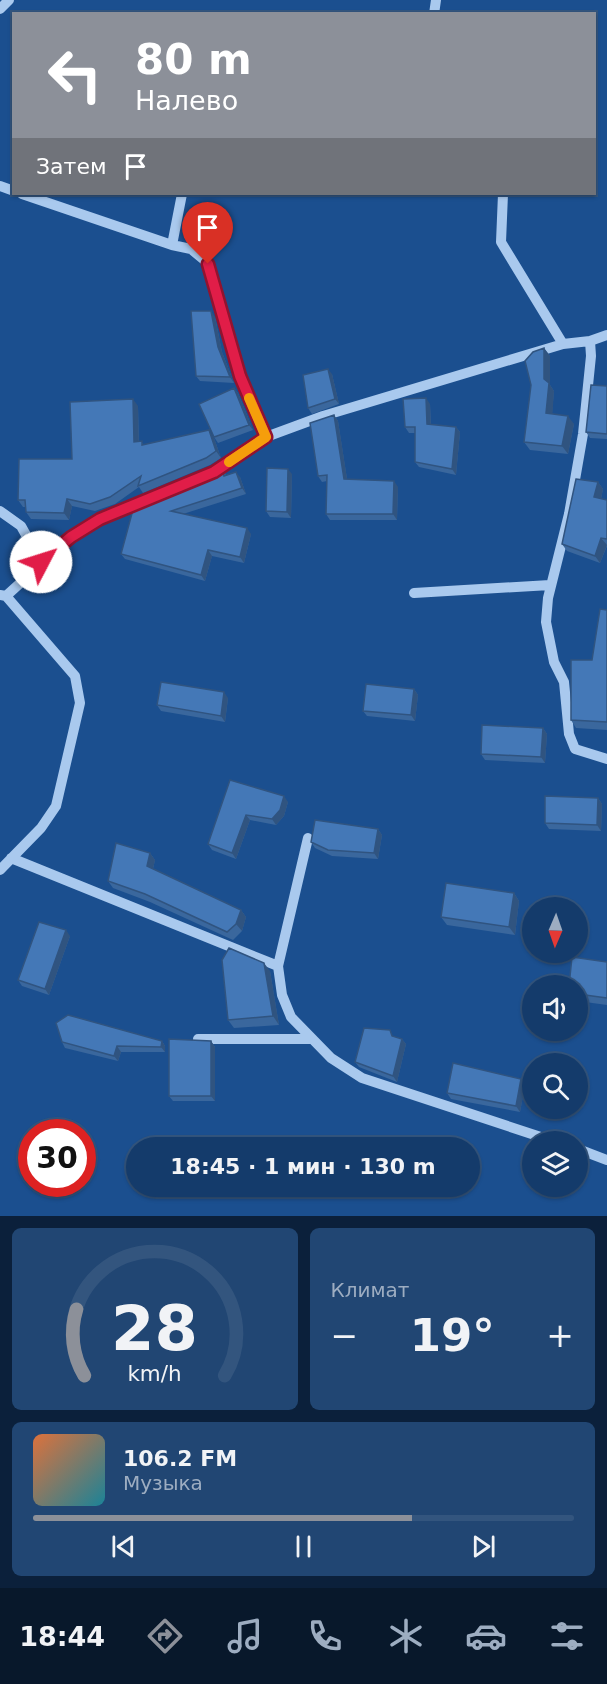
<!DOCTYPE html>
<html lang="ru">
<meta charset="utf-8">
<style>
:root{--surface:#143b6b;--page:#214673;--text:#f1f3f6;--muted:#9dadc1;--line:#33557e;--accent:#8c9099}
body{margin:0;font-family:"DejaVu Sans",sans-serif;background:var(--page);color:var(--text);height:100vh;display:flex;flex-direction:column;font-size:22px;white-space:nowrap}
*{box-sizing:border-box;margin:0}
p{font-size:20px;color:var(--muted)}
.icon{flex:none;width:33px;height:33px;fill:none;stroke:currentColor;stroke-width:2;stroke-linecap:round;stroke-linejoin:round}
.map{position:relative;height:1216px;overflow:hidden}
.details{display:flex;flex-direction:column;gap:12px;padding:12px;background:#0b203b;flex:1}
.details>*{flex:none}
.hud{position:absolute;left:12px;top:12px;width:584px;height:183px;border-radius:0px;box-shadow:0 2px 4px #0004,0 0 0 2px var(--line);background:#8c9099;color:#fff;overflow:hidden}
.needle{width:39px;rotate:182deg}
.tools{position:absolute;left:522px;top:897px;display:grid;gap:12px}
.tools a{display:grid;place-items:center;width:66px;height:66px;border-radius:50%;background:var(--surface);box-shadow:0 2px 4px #0004,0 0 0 2px var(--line);font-size:30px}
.speed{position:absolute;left:18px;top:1119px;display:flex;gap:12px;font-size:30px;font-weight:700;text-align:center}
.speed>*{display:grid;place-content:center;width:78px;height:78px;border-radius:50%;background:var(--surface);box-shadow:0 2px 4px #0004,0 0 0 2px var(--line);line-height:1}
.speed .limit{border:9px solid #d22;background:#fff;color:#111}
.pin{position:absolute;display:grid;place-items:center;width:51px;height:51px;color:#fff;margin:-62px -26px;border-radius:50% 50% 50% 0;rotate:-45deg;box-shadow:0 0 6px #0007}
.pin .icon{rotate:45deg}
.me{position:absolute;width:66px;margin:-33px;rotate:50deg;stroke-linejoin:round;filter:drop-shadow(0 0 4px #0008)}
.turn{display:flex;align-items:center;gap:21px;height:126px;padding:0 24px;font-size:27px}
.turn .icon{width:78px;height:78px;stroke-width:2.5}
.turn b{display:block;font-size:42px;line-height:51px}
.then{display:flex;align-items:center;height:57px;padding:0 24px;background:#0003;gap:12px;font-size:22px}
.big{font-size:45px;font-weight:600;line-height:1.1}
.details .card{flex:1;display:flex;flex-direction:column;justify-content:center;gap:9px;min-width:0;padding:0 21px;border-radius:9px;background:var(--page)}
.details .dial{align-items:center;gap:0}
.dial svg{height:156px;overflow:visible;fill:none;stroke:var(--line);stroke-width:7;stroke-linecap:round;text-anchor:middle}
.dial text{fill:var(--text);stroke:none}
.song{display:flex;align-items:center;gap:18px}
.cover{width:72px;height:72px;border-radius:9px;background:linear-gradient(135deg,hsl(20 70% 55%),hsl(190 70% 35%))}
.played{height:6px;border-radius:3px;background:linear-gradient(90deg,var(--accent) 70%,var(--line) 70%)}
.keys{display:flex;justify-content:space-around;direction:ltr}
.heat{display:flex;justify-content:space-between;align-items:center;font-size:33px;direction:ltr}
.details .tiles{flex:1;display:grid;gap:12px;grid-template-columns:1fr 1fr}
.card:last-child{grid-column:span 2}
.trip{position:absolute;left:126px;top:1137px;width:354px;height:60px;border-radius:30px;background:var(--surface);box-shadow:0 2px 4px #0004,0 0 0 2px var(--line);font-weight:600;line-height:60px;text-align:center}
.tab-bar{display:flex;height:96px;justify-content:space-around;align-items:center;background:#08182b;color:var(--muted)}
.tab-bar .icon{width:42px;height:42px}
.tab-bar .on{color:var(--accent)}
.tab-bar b{font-size:27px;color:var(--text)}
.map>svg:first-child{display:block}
</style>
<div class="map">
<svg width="607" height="1216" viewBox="0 0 607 1216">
<rect width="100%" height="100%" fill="#1b4f8f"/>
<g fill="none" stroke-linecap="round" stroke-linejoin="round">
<!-- minor -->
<path stroke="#a9c9ee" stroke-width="10" d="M0 9 9 0
M434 14 436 0
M0 186 14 191
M22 194 172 245 191 249 209 264 240 376 266 437
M503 194 501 242 563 344
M172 245 182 194
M590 341 591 356 583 434 569 514 548 598 546 622 554 662 564 682 569 734 575 749 607 759
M208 475 266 437 323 416 563 344 590 341 607 335
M0 511 21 526 41 562
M414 593 550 585
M0 595 6 596 71 537 100 519 174 489
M308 838 278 966 282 995 291 1017 331 1058 362 1078 556 1142
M11 858 278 966
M0 870 41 828 56 806 80 703 75 676 6 596
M198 1039H311
M578 1149 607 1160"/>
</g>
<!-- wall -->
<path fill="#3a679d" d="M215 317 222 352 234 383 200 381 196 376Z
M544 348 550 356V385L554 391 552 413 574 424 568 454 530 450 524 442Z
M332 374 339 404 312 414 308 408Z
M607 386V439L590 438 586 432Z
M234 388 238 393 253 430 218 443 214 437Z
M430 404 431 424 456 427 460 432 456 475 419 467 415 462V433H409L405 427Z
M138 406 139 441 145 445 214 438 221 458 210 465 143 493 139 487 115 504 95 511 72 506 69 520 31 519 26 512 25 507H23L18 500 72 459Z
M334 415 338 421 347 479 398 487 397 520H330L326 514 327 481 322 482 318 476Z
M222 467 226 475 240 477 246 494 183 514 251 534 244 563 212 556 205 581 125 559 121 554Z
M292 474 291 518 270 517 266 511Z
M598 482 603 489 601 499 607 500V546L600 563 567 551 562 544Z
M607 610V730L576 728 571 720 592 660Z
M414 689 418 695 415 721 367 716 363 711Z
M228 698 225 722 161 711 157 705Z
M543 728 547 734 545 763 485 760 481 754Z
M230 780 288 802 284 816 276 825 250 820 236 859 212 850 208 844Z
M598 798 602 804 601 831 549 829 545 823Z
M378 829 382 835 378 859 332 856 315 848 311 842Z
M150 853 155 860 153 869 241 910 246 917 242 931 233 940 150 902 113 888 108 881Z
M514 893 519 901 515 935 447 925 441 917Z
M70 936 49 995 22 986 18 980Z
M607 962V1005L578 1001V986Z
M270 971 279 1025 234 1028 228 1020Z
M394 1036 395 1037 402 1039 406 1044 397 1082 359 1067 355 1062Z
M162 1041 165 1046V1052H121L118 1061 65 1048 62 1042Z
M211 1041 215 1047V1101H173L169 1096Z
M525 1085 520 1112 451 1099 447 1093Z"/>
<!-- shaded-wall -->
<path fill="#305480" d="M211 311 215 317 222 352 234 383 230 377 218 347Z
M544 348 550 356V385L554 391 552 421 546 413 544 379Z
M328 369 332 374 339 404 335 399Z
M234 388 238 393 253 430 249 425Z
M426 398 430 404 431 429 427 424Z
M133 399 138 406 139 449 134 442Z
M334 415 338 421 348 485 344 479Z
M568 416 574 424 568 454 562 446Z
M456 427 460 432 456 475 452 469Z
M209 430 214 438 221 458 216 451Z
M288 469 292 474 291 518 287 512Z
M236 472 240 477 246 494 242 488Z
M394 481 398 487 397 520 393 514Z
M598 482 603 489 600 504 594 497Z
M67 499 72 506 69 520 64 513Z
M247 528 251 534 244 563 240 557Z
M601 538 607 545 600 563 595 556Z
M208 550 212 556 205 581 201 575Z
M414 689 418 695 415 721 411 715Z
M224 692 228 698 225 722 221 716Z
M543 728 547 734 545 763 541 757Z
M284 796 288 802 284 816 276 825 272 819Z
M598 798 602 804 601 831 597 825Z
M246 815 250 820 236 859 232 853Z
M378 829 382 835 378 859 374 853Z
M150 853 155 860 152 873 147 866Z
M514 893 519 901 515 935 509 927Z
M241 910 246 917 242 931 236 924Z
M66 930 70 936 49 995 45 989Z
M264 963 270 971 279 1025 273 1016Z
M402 1039 406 1044 397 1082 393 1076Z
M162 1041 165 1046V1052L161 1047Z
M211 1041 215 1047V1101L211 1096Z
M117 1046 121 1052 118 1061 114 1056Z
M521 1079 525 1085 520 1112 516 1106Z"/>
<!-- building -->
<path fill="#4478b7" stroke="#305480" stroke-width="1.5" d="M191 311H211L218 347 230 377 196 376Z
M544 348V379L549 383 546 413 568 416 562 446 524 442 531 385 525 361 533 352Z
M328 369 335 399 308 408 303 375Z
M591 385 607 386V434L586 432Z
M234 388 249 425 214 437 199 404Z
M426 398 427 424 456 427 452 469 415 462V427H405L403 399Z
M133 399 134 442 142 441V445L209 430 216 451 206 458 138 486 141 476 110 497 90 504 67 499 64 513 26 512 25 500H18L19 459H72L70 402Z
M334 415 344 479 394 481 393 514H326L327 475 318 476 310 423Z
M222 467 224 476 236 472 242 488 171 511 247 528 240 557 208 550 201 575 121 554 134 506Z
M267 468 288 469 287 512 266 511Z
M576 479 598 482 594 497 607 500V539L601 538 595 556 562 544Z
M600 609 607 610V722L571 720V660H592Z
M161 682 224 692 221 716 157 705Z
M366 684 414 689 411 715 363 711Z
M482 725 543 728 541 757 481 754Z
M230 780 284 796 280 810 272 819 246 815 232 853 208 844Z
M545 796 598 798 597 825 545 823Z
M315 820 378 829 374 853 328 850 311 842Z
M116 843 150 853 147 866 241 910 236 924 227 932 145 894 108 881Z
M446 883 514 893 509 927 441 917Z
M39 922 66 930 45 989 18 980Z
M229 948 264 963 273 1016 228 1020 222 960Z
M572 957 607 962V998L578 994V986H569Z
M68 1015 162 1041 161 1047 117 1046 114 1056 62 1042 56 1023Z
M364 1028 390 1030 392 1036 402 1039 393 1076 355 1062Z
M169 1039 211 1041V1096H169Z
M453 1063 521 1079 516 1106 447 1093Z"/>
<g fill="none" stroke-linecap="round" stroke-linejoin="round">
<!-- route casing -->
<g stroke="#92132f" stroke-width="15">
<path id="route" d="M41 562 71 537 100 519 214 472 266 437 240 376 208 264"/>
</g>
<!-- route -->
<use href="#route" stroke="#e11d48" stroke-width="10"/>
<!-- slow -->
<path stroke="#f59e0b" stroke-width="10" d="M229 462 266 437 249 398"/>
</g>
</svg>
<div class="tools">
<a><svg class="needle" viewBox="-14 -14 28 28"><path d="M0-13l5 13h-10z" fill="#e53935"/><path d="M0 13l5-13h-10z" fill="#9dadc1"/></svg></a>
<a><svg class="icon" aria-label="sound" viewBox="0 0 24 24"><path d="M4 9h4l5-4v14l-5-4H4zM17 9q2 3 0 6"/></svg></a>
<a><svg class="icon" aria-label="search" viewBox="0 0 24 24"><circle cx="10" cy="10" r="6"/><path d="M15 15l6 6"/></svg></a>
<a><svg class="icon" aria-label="layers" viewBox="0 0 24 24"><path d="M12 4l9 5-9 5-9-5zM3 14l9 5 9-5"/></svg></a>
</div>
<div class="speed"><div class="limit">30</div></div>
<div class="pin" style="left:208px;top:264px;background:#d93025"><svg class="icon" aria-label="arrive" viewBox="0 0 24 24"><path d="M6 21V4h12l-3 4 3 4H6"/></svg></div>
<svg class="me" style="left:41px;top:562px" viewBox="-20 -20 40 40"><circle r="19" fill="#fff"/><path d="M0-13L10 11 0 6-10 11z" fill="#e11d48"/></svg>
<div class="trip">18:45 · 1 мин · 130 m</div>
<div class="hud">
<div class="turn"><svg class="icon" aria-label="left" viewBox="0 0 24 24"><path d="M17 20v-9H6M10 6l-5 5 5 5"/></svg><div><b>80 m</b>Налево</div></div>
<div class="then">Затем<svg class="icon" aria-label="arrive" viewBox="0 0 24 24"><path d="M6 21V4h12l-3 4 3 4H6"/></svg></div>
</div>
</div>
<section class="details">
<div class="tiles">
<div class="card dial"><svg viewBox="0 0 100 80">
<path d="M14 69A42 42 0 1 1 86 69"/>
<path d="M14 69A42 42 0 0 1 10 35" stroke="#8c9099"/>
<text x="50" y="56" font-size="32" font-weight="700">28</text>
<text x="50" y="72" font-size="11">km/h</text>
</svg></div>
<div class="card"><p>Климат</p>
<div class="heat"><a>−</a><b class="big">19°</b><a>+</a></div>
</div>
<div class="card">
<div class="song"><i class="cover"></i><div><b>106.2 FM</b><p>Музыка</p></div></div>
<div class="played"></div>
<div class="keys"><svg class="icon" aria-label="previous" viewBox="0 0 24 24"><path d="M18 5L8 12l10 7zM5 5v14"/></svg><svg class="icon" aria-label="pause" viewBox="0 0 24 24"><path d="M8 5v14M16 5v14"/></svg><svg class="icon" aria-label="next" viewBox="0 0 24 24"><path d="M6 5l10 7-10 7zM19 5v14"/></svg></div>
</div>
</div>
</section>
<nav class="tab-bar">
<b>18:44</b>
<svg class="icon on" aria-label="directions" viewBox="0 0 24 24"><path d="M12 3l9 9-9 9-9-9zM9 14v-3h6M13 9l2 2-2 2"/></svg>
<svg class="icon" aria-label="music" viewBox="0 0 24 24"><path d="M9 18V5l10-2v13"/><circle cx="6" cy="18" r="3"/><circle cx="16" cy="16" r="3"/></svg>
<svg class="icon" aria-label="phone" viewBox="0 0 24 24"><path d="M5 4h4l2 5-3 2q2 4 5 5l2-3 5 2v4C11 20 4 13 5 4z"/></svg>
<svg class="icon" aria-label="climate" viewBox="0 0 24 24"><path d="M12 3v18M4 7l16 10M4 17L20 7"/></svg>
<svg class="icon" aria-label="car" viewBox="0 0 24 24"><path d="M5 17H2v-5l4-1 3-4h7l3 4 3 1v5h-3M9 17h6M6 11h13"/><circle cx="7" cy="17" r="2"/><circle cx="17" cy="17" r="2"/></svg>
<svg class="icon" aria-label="filters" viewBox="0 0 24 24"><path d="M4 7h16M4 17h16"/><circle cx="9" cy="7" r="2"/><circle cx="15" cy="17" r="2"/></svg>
</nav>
